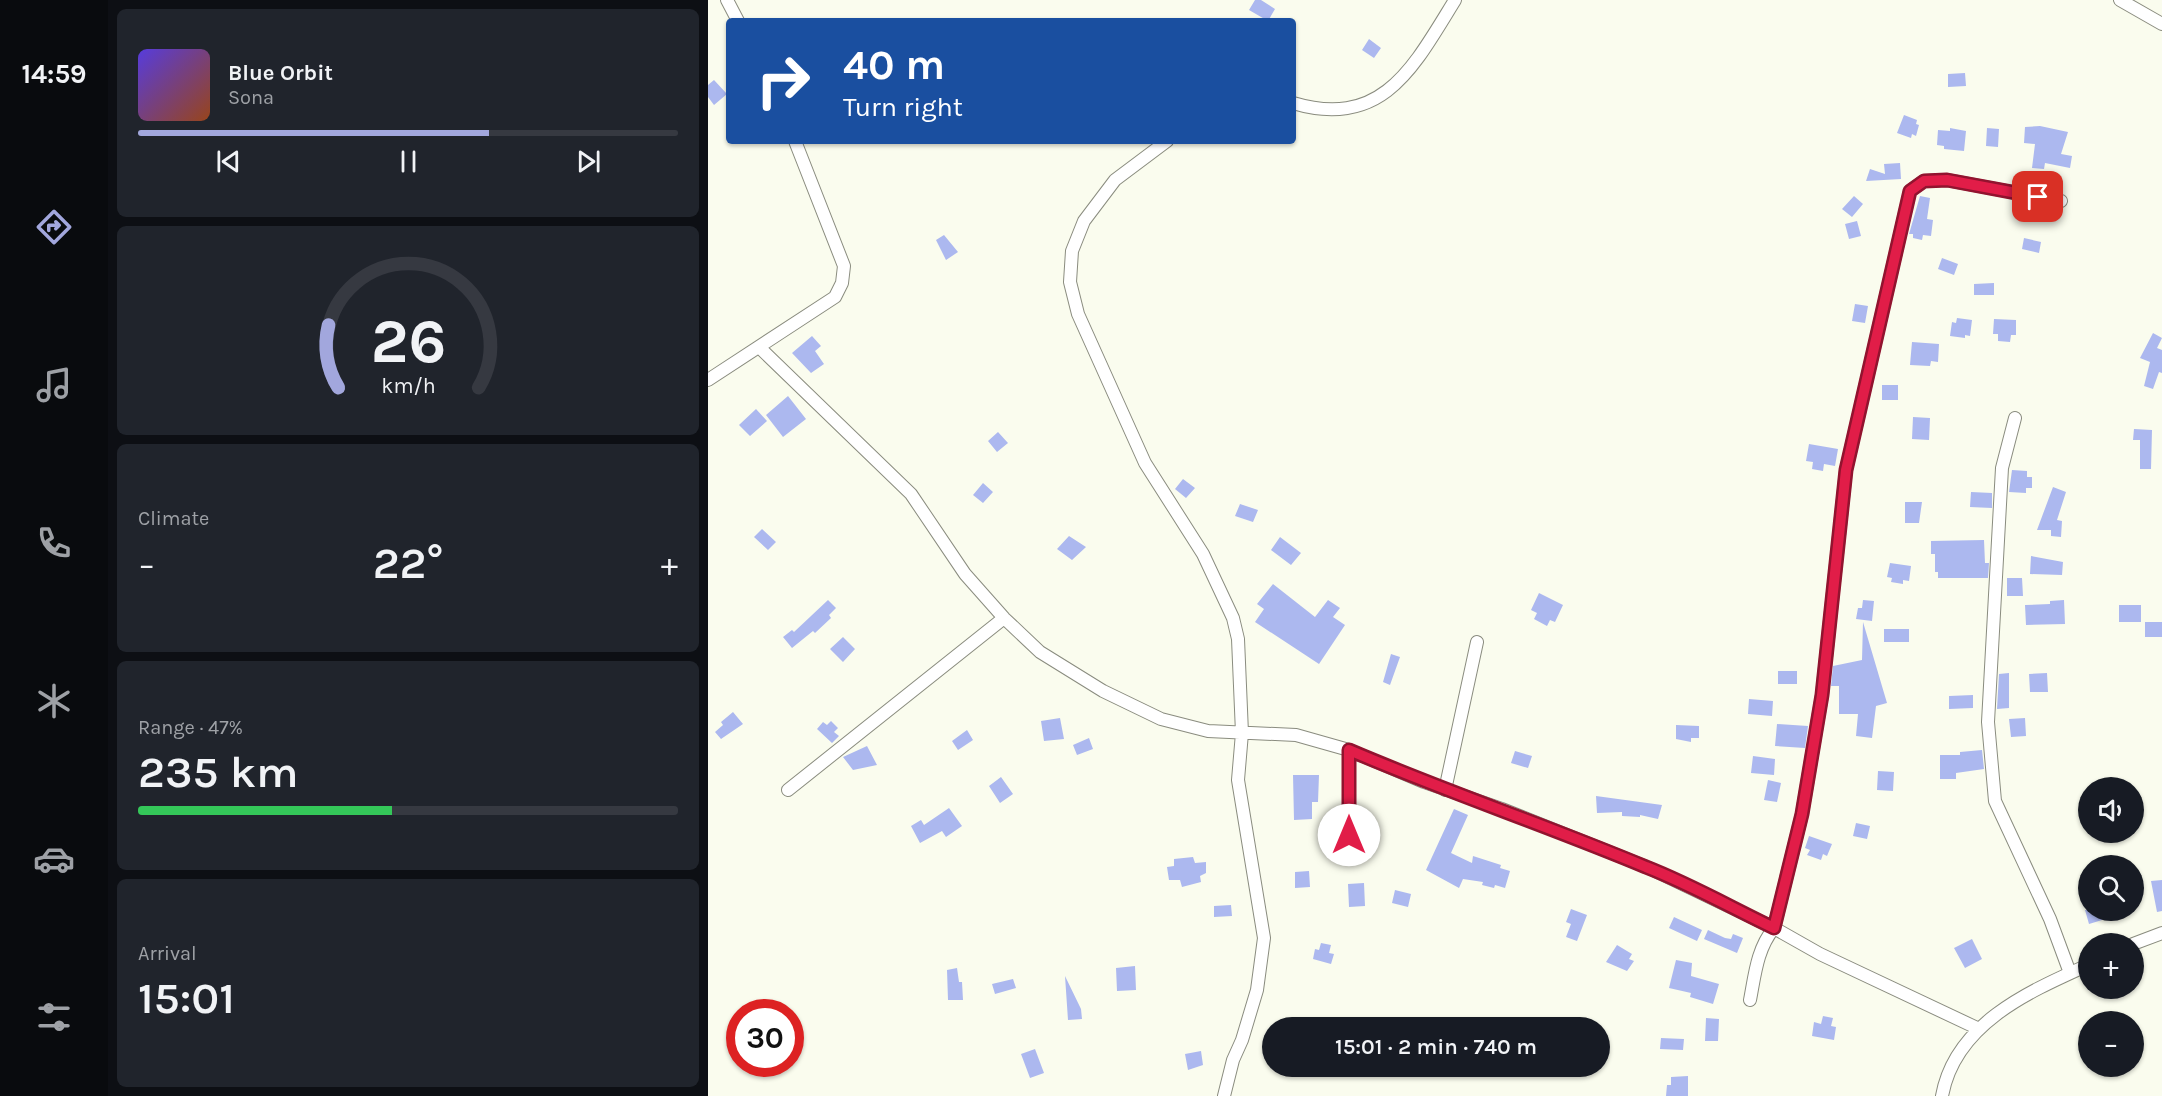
<!DOCTYPE html>
<meta charset="utf-8">
<style>
:root{--surface:#171b24;--page:#20242c;--text:#f1f3f6;--muted:#9ea1a6;--line:#363941;--accent:#a2a7dd}
body{margin:0;font-family:Karla,sans-serif;background:var(--page);color:var(--text);height:100vh;display:flex;flex-direction:column;font-size:22px;white-space:nowrap}
*{box-sizing:border-box;margin:0}
p{font-size:20px;color:var(--muted)}
.icon{flex:none;width:33px;height:33px;fill:none;stroke:currentColor;stroke-width:2;stroke-linecap:round;stroke-linejoin:round}
.map{position:relative;flex:1;overflow:hidden}
.side{display:flex;flex-direction:column;gap:9px;padding:9px;background:#0d0f14;width:600px}
.side>*{flex:none}
.hud{position:absolute;left:18px;top:18px;width:570px;height:126px;border-radius:6px;box-shadow:0 2px 4px #0004;background:#1a4fa0;color:#fff;overflow:hidden}
.controls{position:absolute;left:1370px;top:777px;display:grid;gap:12px}
.controls a{display:grid;place-items:center;width:66px;height:66px;border-radius:50%;background:var(--surface);box-shadow:0 2px 4px #0004;font-size:30px}
.speed{position:absolute;left:18px;top:999px;display:flex;gap:12px;font-size:30px;font-weight:700;text-align:center}
.speed>*{display:grid;place-content:center;width:78px;height:78px;border-radius:50%;background:var(--surface);box-shadow:0 2px 4px #0004;line-height:1}
.speed .limit{border:9px solid #d22;background:#fff;color:#111}
.pin{position:absolute;display:grid;place-items:center;width:51px;height:51px;color:#fff;margin:-26px;border-radius:12px;box-shadow:0 3px 9px #0006}
.me{position:absolute;width:66px;margin:-33px;rotate:0deg;stroke-linejoin:round;filter:drop-shadow(0 0 4px #0008)}
.turn{display:flex;align-items:center;gap:21px;height:126px;padding:0 18px;font-size:27px}
.turn .icon{width:78px;height:78px;stroke-width:2.5}
.turn b{display:block;font-size:42px;line-height:51px}
.big{font-size:45px;font-weight:600;line-height:1.1}
.side .card{flex:1;display:flex;flex-direction:column;justify-content:center;gap:9px;min-width:0;padding:0 21px;border-radius:9px;background:var(--page)}
.side .dial{align-items:center;gap:0}
.dial svg{height:156px;overflow:visible;fill:none;stroke:var(--line);stroke-width:7;stroke-linecap:round;text-anchor:middle}
.dial text{fill:var(--text);stroke:none}
.song{display:flex;align-items:center;gap:18px}
.cover{width:72px;height:72px;border-radius:9px;background:linear-gradient(135deg,hsl(250 70% 55%),hsl(20 70% 35%))}
.played{height:6px;border-radius:3px;background:linear-gradient(90deg,var(--accent) 65%,var(--line) 65%)}
.keys{display:flex;justify-content:space-around;direction:ltr}
.heat{display:flex;justify-content:space-between;align-items:center;font-size:33px;direction:ltr}
.charge{height:9px;border-radius:4px;background:linear-gradient(90deg,#34c759 47%,var(--line) 0)}
.trip{position:absolute;left:554px;top:1017px;width:348px;height:60px;border-radius:30px;background:var(--surface);box-shadow:0 2px 4px #0004;font-weight:600;line-height:60px;text-align:center}
main{display:flex;flex:1;min-height:0}
.dock{display:flex;flex-direction:column;width:108px;justify-content:space-around;align-items:center;background:#090b0e;color:var(--muted)}
.dock .icon{width:42px;height:42px}
.dock .on{color:var(--accent)}
.dock b{font-size:27px;color:var(--text)}
.map>svg:first-child{display:block}
</style>
<main>
<nav class="dock">
<b>14:59</b>
<svg class="icon on" aria-label="directions" viewBox="0 0 24 24"><path d="M12 3l9 9-9 9-9-9zM9 14v-3h6M13 9l2 2-2 2"/></svg>
<svg class="icon" aria-label="music" viewBox="0 0 24 24"><path d="M9 18V5l10-2v13"/><circle cx="6" cy="18" r="3"/><circle cx="16" cy="16" r="3"/></svg>
<svg class="icon" aria-label="phone" viewBox="0 0 24 24"><path d="M5 4h4l2 5-3 2q2 4 5 5l2-3 5 2v4C11 20 4 13 5 4z"/></svg>
<svg class="icon" aria-label="climate" viewBox="0 0 24 24"><path d="M12 3v18M4 7l16 10M4 17L20 7"/></svg>
<svg class="icon" aria-label="car" viewBox="0 0 24 24"><path d="M5 17H2v-5l4-1 3-4h7l3 4 3 1v5h-3M9 17h6M6 11h13"/><circle cx="7" cy="17" r="2"/><circle cx="17" cy="17" r="2"/></svg>
<svg class="icon" aria-label="filters" viewBox="0 0 24 24"><path d="M4 7h16M4 17h16"/><circle cx="9" cy="7" r="2"/><circle cx="15" cy="17" r="2"/></svg>
</nav>
<section class="side">
<div class="card">
<div class="song"><i class="cover"></i><div><b>Blue Orbit</b><p>Sona</p></div></div>
<div class="played"></div>
<div class="keys"><svg class="icon" aria-label="previous" viewBox="0 0 24 24"><path d="M18 5L8 12l10 7zM5 5v14"/></svg><svg class="icon" aria-label="pause" viewBox="0 0 24 24"><path d="M8 5v14M16 5v14"/></svg><svg class="icon" aria-label="next" viewBox="0 0 24 24"><path d="M6 5l10 7-10 7zM19 5v14"/></svg></div>
</div>
<div class="card dial"><svg viewBox="0 0 100 80">
<path d="M14 69A42 42 0 1 1 86 69"/>
<path d="M14 69A42 42 0 0 1 9 37" stroke="#a2a7dd"/>
<text x="50" y="56" font-size="32" font-weight="700">26</text>
<text x="50" y="72" font-size="11">km/h</text>
</svg></div>
<div class="card"><p>Climate</p>
<div class="heat"><a>−</a><b class="big">22°</b><a>+</a></div>
</div>
<div class="card"><p>Range · 47%</p><b class="big">235 km</b><div class="charge"></div></div>
<div class="card"><p>Arrival</p><b class="big">15:01</b></div>
</section>
<div class="map">
<svg width="1454" height="1096" viewBox="0 0 1454 1096">
<rect width="100%" height="100%" fill="#fafcee"/>
<!-- building -->
<path fill="#acb8ef" d="M547 0H553L567 9 560 21 541 10Z
M661 39 673 48 666 58 654 50Z
M1257 73 1258 86 1240 87V74Z
M6 80 19 94 6 105 0 97V85Z
M1196 115 1209 120 1208 124 1211 125 1208 136 1204 134 1203 138 1189 133Z
M1332 126 1360 132 1353 154 1364 156 1362 168 1337 163 1336 169 1324 168 1327 144 1316 143 1317 127Z
M1242 128 1258 131 1256 151 1236 149V146L1229 145 1230 130 1242 131Z
M1279 128 1291 129 1290 147 1278 146Z
M1192 163 1193 179 1158 181 1162 169 1177 174 1176 164Z
M1146 196 1155 204 1144 217 1134 209Z
M1212 196 1222 198 1219 219 1225 220 1223 236 1215 235 1214 240 1205 238V234H1201Z
M1149 221 1153 236 1141 239 1137 224Z
M236 235 250 252 238 260 228 240Z
M1316 238 1333 242 1331 253 1314 249Z
M1234 258 1250 264 1246 275 1230 269Z
M1286 283V295H1266V284Z
M1147 304 1160 306 1157 323 1144 321Z
M1249 318 1264 320 1262 336 1257 335V338L1242 336 1244 322 1248 323Z
M1286 319 1308 320V335H1303L1302 342 1290 341V334H1285Z
M1445 333 1454 338 1449 348 1454 350V373L1451 372 1445 389 1436 386 1442 362 1432 358Z
M104 336 113 346 107 351 116 364 103 373 84 353Z
M1204 342 1231 344 1230 362 1223 361 1222 366 1202 365Z
M1174 385H1190V400H1174Z
M80 396 98 419 75 437 58 415Z
M48 409 59 421 42 436 31 425Z
M1205 417 1222 418 1221 440 1204 439Z
M1426 429 1444 430 1443 469H1432V440H1425Z
M290 432 300 443 289 452 280 441Z
M1101 444 1130 449 1127 466 1116 464 1115 471 1104 469 1105 462 1098 461Z
M1304 470 1319 471V477H1324V488H1318V493L1301 492Z
M475 479 487 488 478 498 467 489Z
M275 483 285 492 275 503 265 495Z
M1345 487 1358 492 1349 520 1354 521 1353 537 1343 536V530H1329Z
M1263 492 1284 493V508L1262 507Z
M1197 502H1214L1211 523H1197Z
M532 504 550 510 545 522 527 516Z
M54 529 68 542 60 550 46 537Z
M361 536 378 547 364 560 349 549Z
M572 537 593 553 583 565 563 550Z
M1276 540 1277 563H1281L1280 578H1230V572H1227V554H1223V541Z
M1323 556 1355 562 1354 575 1322 574Z
M1182 563 1203 566 1201 581 1195 580V584L1183 582 1184 578 1179 577Z
M1299 578H1314L1315 596H1299Z
M565 584 607 617 620 600 632 608 625 617 637 625 611 664 547 622 556 609 549 604Z
M831 593 855 605 847 622 842 620 839 626 826 619 829 613 823 610Z
M120 600 128 608 121 615 123 618 107 633 105 631 84 648 75 637 84 630 86 632Z
M1155 600 1166 601 1164 621 1148 619 1150 608H1154Z
M1356 600 1357 624 1318 625 1317 605 1342 604V601Z
M1411 605H1433V622H1411Z
M1155 622 1179 703 1168 706 1164 738 1148 736 1150 714H1131V686H1123L1125 666 1154 660Z
M1437 622H1454V637H1437Z
M1176 629H1201V642H1176Z
M135 637 147 649 135 662 122 649Z
M683 654 692 657 682 685 675 682Z
M1070 671H1089V684H1070Z
M1301 673V708L1289 709 1291 674Z
M1339 673 1340 692H1322L1321 674Z
M1265 695V708L1241 709V696Z
M1041 699 1065 701 1064 716 1040 714Z
M25 712 35 724 13 739 7 732 15 725 13 722Z
M352 718 356 739 336 741 333 721Z
M1317 718 1318 736 1303 737 1301 719Z
M123 721 130 728 126 732 131 736 124 743 109 729 115 722 119 725Z
M1069 724 1100 726 1097 748 1067 746Z
M968 725 991 726V738H983V742L968 739Z
M259 730 265 740 250 750 244 741Z
M381 738 385 749 369 755 365 745Z
M159 746 169 765 145 770 135 757Z
M1274 750 1276 769 1248 773V779H1232V755H1252V752Z
M807 751 824 756 820 768 803 763Z
M1045 756 1067 759 1066 775 1043 773Z
M1170 771 1186 772 1185 791 1169 790Z
M585 775H611L610 802H604V819L586 820Z
M293 777 305 794 292 803 281 786Z
M1060 780 1073 783 1069 802 1056 800Z
M888 796 954 805 950 819 932 815V817L914 816V812L889 813Z
M241 808 254 826 238 837 234 831 212 843 203 826 213 820 216 825Z
M746 809 760 815 743 853 764 863 765 856 793 865 792 868 802 871 797 888 787 885 786 888 774 885 775 882 755 879 751 888 718 870Z
M1148 823 1162 826 1159 839 1145 836Z
M1101 836 1124 844 1119 856 1115 854 1113 860 1099 855 1102 850 1097 848Z
M485 857 487 863 498 862V873L492 876 493 882 474 887 472 880H461L459 867 466 866V859Z
M601 871 602 887 587 888V872Z
M1454 880V911L1449 912 1443 881Z
M656 883 657 906 641 907 640 884Z
M687 890 703 894 700 907 684 903Z
M523 905 524 916 506 917V906Z
M863 909 879 915 869 941 858 937 863 924 858 922Z
M1377 910H1416L1417 913 1381 924Z
M966 917 994 930 989 941 961 928Z
M1000 930 1017 938 1023 939 1025 934 1035 938 1029 953 996 939Z
M1264 939 1274 959 1257 968 1246 948Z
M613 943 623 945 621 953 626 954 623 964 605 959 607 949 611 950Z
M909 945 924 954 921 959 926 961 919 971 898 962Z
M968 960 984 963 983 976 1011 984 1005 1004 982 997 983 993 961 988Z
M427 966 428 990 409 991 408 968Z
M249 968 251 982H254L255 1000H240L239 970Z
M357 976 373 1009 374 1019 360 1020Z
M305 979 308 988 287 994 284 984Z
M1115 1016 1125 1018 1123 1026 1128 1027 1126 1040 1104 1036 1106 1022 1113 1024Z
M998 1018 1011 1019 1010 1041H997Z
M953 1038 976 1039 975 1050 952 1049Z
M327 1049 336 1073 322 1078 313 1054Z
M493 1051 495 1065 480 1070 477 1054Z
M980 1076V1096H958L959 1085H963V1077Z"/>
<g fill="none" stroke-linecap="round" stroke-linejoin="round">
<!-- street casing -->
<g stroke="#8a8c7f" stroke-width="14">
<path id="street" d="M19 0 30 21
M1412 0 1454 24
M585 103C675 130 706 66 747 0
M459 141 407 180 376 221 364 251 362 282 370 314 437 463 495 554 525 618 530 639 534 733 530 780 556 938 549 990 534 1040 525 1060 516 1096
M52 348 203 494 257 574 296 618 332 652 395 691 453 719 500 731 588 735 641 750 716 782 794 809 941 868 1066 928 1112 954 1269 1028
M0 380 127 297 134 283 136 266 87 141
M1307 418 1294 468 1280 722 1287 801 1342 919 1362 973
M80 790 296 618
M737 790 769 642
M641 856V750
M1425 944 1454 933
M1042 1000C1047 974 1049 949 1066 928L1094 814 1114 695 1138 470 1202 191 1216 181 1239 180 1353 201
M1234 1096C1247 1024 1320 992 1380 965"/>
</g>
<!-- street -->
<use href="#street" stroke="#fff" stroke-width="12"/>
</g>
<g fill="none" stroke-linecap="round" stroke-linejoin="round">
<!-- route casing -->
<g stroke="#92132f" stroke-width="15">
<path id="route" d="M641 835V750C739 792 840 826 938 867 982 884 1024 908 1066 928L1094 814 1114 695 1138 470 1202 191 1216 181 1239 180 1330 197"/>
</g>
<!-- route -->
<use href="#route" stroke="#e11d48" stroke-width="10"/>
</g>
</svg>
<div class="controls">
<a><svg class="icon" aria-label="sound" viewBox="0 0 24 24"><path d="M4 9h4l5-4v14l-5-4H4zM17 9q2 3 0 6"/></svg></a>
<a><svg class="icon" aria-label="search" viewBox="0 0 24 24"><circle cx="10" cy="10" r="6"/><path d="M15 15l6 6"/></svg></a>
<a>+</a>
<a>−</a>
</div>
<div class="speed"><div class="limit">30</div></div>
<div class="pin" style="left:1330px;top:197px;background:#d93025"><svg class="icon" aria-label="arrive" viewBox="0 0 24 24"><path d="M6 21V4h12l-3 4 3 4H6"/></svg></div>
<svg class="me" style="left:641px;top:835px" viewBox="-20 -20 40 40"><circle r="19" fill="#fff"/><path d="M0-13L10 11 0 6-10 11z" fill="#e11d48"/></svg>
<div class="trip">15:01 · 2 min · 740 m</div>
<div class="hud">
<div class="turn"><svg class="icon" aria-label="right" viewBox="0 0 24 24"><path d="M7 20v-9h11M14 6l5 5-5 5"/></svg><div><b>40 m</b>Turn right</div></div>
</div>
</div>
</main>
